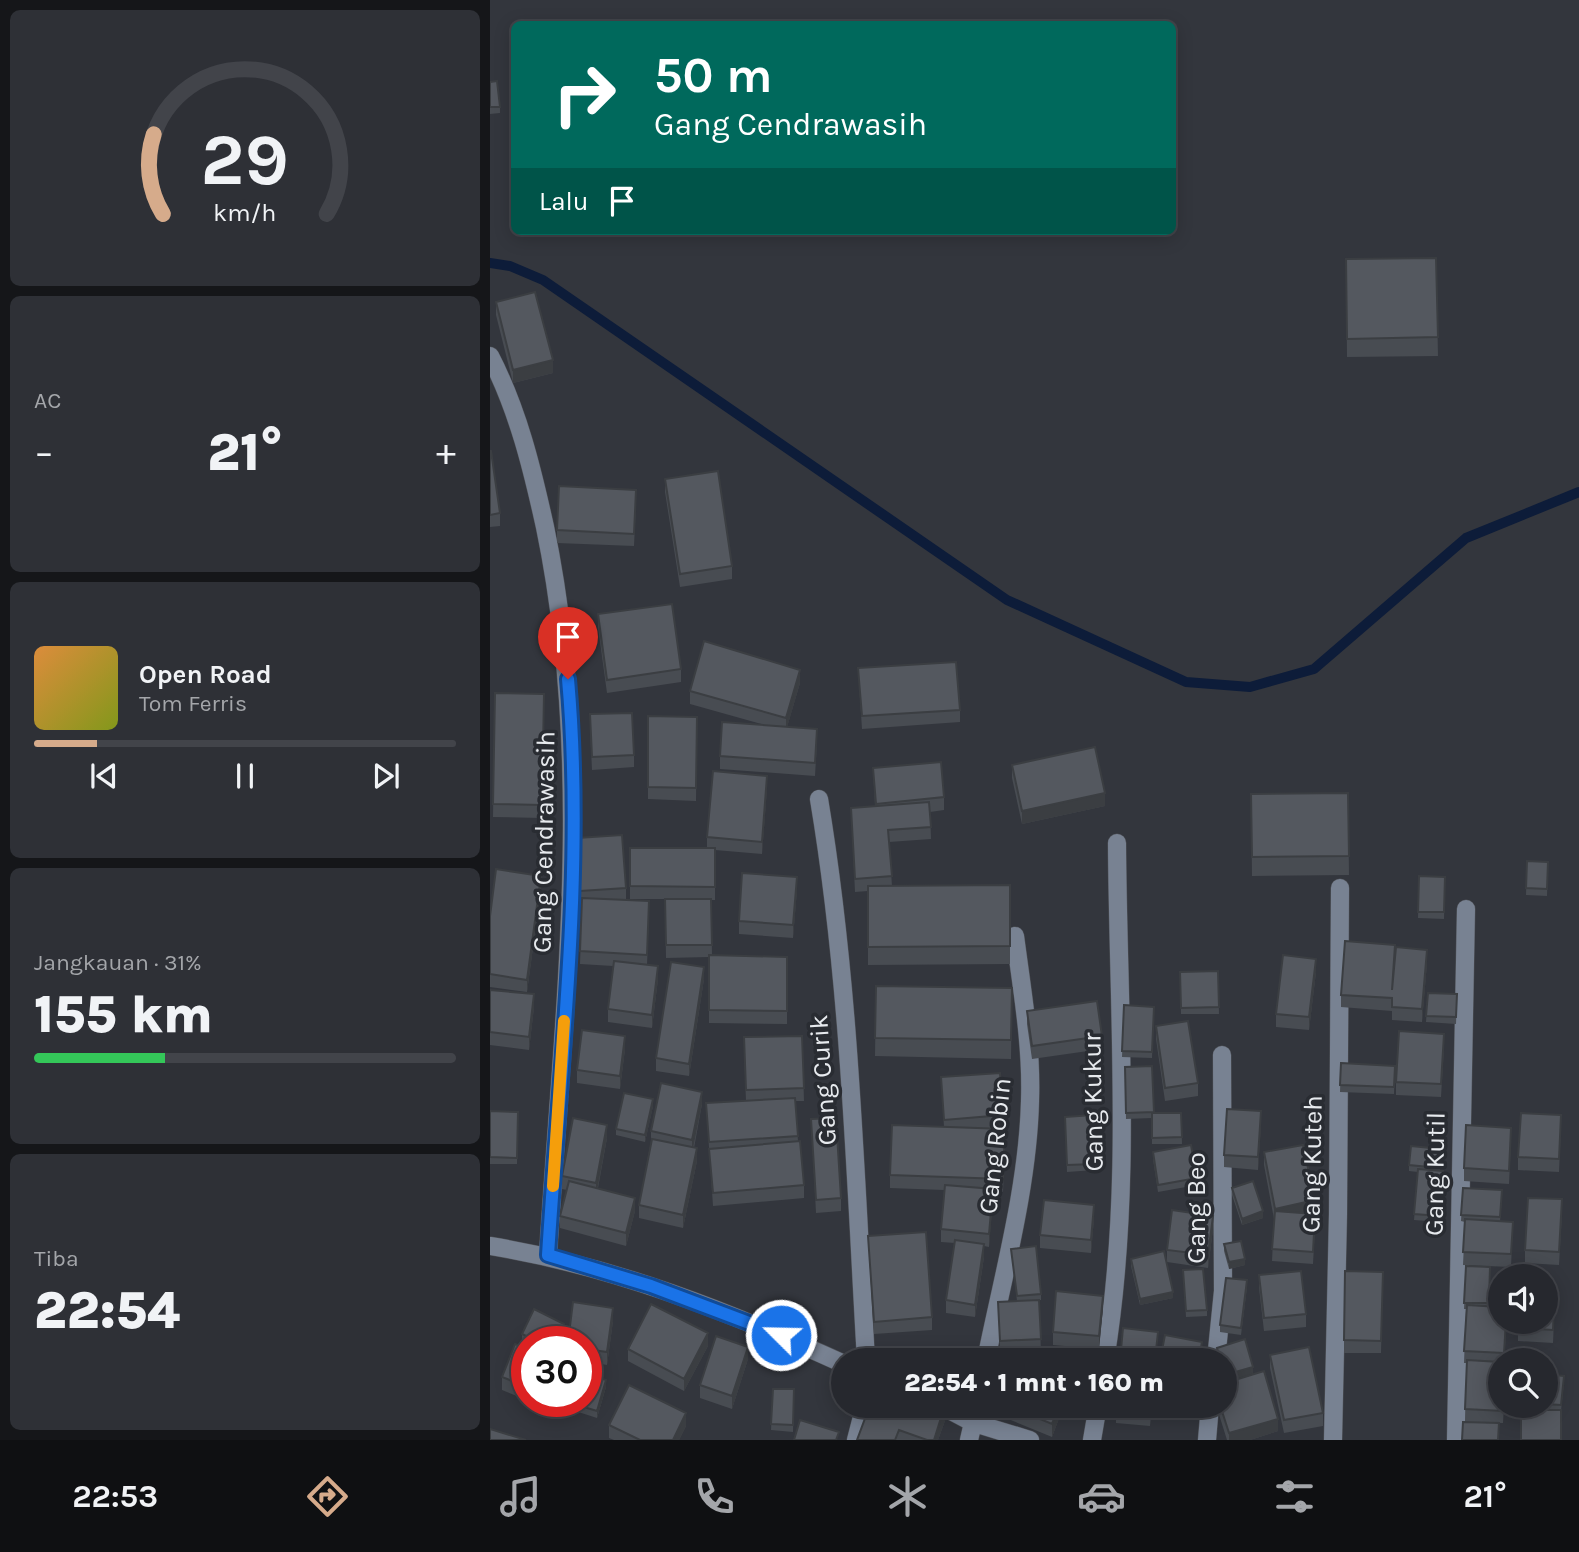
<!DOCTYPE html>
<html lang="id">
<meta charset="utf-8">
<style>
:root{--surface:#26282e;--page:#2e3036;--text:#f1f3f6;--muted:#a4a6aa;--line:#42444a;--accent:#d6ab8b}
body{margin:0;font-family:Karla,sans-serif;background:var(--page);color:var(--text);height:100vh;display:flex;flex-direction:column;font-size:26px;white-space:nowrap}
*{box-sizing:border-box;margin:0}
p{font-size:23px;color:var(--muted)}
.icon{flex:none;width:38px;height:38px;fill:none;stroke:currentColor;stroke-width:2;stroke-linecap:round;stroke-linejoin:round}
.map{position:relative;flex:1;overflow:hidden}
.sheet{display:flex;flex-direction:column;gap:10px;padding:10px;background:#151619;width:490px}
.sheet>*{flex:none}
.top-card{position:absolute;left:21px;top:21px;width:665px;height:214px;border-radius:10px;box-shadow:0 4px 18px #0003,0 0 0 2px var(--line);background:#00695c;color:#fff;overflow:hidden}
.buttons{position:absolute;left:998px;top:1264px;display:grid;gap:14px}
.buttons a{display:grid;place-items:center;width:70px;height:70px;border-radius:50%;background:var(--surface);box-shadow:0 4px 18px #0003,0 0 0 2px var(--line);font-size:35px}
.speed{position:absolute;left:21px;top:1326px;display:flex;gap:14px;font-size:35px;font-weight:700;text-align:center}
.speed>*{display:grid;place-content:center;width:91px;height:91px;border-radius:50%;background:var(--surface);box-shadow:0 4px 18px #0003,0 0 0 2px var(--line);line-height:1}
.speed .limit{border:10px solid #d22;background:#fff;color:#111}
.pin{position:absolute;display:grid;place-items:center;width:60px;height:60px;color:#fff;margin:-72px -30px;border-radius:50% 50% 50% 0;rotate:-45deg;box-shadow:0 0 7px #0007}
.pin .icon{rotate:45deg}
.me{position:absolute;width:77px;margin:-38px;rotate:293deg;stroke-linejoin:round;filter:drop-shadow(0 0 5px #0008)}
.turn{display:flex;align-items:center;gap:24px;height:147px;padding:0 28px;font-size:32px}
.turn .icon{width:91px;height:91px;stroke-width:2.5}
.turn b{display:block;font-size:49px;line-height:60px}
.then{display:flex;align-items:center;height:66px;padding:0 28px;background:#0003;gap:14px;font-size:26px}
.big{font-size:52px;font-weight:800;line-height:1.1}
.sheet .tile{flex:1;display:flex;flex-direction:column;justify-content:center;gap:10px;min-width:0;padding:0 24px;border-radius:10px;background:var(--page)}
.sheet .dial{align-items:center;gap:0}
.dial svg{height:182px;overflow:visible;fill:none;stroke:var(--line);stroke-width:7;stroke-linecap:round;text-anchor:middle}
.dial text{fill:var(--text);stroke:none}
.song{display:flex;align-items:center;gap:21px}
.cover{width:84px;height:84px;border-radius:10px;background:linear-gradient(135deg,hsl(30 70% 55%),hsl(70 70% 35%))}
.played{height:7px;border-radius:4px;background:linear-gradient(90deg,var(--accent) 15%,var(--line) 15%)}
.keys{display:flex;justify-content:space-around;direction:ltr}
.heat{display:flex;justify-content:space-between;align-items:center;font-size:38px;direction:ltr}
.charge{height:10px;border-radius:5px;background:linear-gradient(90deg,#34c759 31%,var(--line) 0)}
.trip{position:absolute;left:341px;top:1348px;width:406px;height:70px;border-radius:35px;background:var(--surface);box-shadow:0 4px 18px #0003,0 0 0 2px var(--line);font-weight:800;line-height:70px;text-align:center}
.dock{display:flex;height:112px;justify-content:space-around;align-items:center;background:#0f1012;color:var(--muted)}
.dock .icon{width:49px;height:49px}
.dock .active{color:var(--accent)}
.dock b{font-size:32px;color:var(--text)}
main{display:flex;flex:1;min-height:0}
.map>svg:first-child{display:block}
</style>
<main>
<section class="sheet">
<div class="tile dial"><svg viewBox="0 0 100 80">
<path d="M14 69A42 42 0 1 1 86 69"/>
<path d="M14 69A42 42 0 0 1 10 34" stroke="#d6ab8b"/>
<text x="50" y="56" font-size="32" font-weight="700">29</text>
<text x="50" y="72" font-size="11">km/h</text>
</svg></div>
<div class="tile"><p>AC</p>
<div class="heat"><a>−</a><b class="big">21°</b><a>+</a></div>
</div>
<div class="tile">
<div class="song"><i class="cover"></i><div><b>Open Road</b><p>Tom Ferris</p></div></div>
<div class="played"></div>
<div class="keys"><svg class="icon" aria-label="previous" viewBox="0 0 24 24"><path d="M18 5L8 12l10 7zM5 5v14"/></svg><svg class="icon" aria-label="pause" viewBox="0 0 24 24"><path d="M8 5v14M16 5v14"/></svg><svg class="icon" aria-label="next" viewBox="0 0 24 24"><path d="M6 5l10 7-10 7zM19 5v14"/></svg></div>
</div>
<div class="tile"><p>Jangkauan · 31%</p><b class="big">155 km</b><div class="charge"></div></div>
<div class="tile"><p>Tiba</p><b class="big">22:54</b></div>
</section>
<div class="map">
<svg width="1089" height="1440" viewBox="0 0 1089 1440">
<rect width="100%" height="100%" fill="#33363d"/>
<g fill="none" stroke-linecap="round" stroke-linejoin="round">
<!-- stream -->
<path stroke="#0d1c39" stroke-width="10" d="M0 263 20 266 53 280 517 600 696 682 760 687 824 669 976 538 1089 492"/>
<!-- minor casing -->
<g stroke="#505359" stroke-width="19">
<path id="minor" d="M0 356C28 410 42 468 55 527 105 768 73 1012 58 1255
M329 799C360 984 365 1173 376 1360
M0 1246C124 1266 240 1312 354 1364
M496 1360C513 1276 538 1186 540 1101 542 1046 532 990 525 936
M615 1360C643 1190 628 1015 627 843
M726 1360 733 1291 732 1055
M450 1405 484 1423 540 1440
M366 1440 375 1405
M479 1440 487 1405
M602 1440 608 1405
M717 1440 720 1405
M843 1440 848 1214 850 888
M966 1440 976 909"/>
</g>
<!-- minor -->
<use href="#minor" stroke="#788292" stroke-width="18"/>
</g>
<!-- wall -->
<path fill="#484c52" d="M0 82 10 107V113L0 114Z
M946 258 948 356 857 357 856 259Z
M6 302 63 373 23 383 6 315Z
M0 451 10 513V526L0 527Z
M175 479 242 566V579L190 587 175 492Z
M146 503 144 546 67 543V530Z
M108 614 191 669V682L117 693 108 627Z
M368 668 470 710V722L372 729Z
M310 683 297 727 327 742 325 776 230 769V756L275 725 200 704V691Z
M5 693 54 694 52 818 3 817Z
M158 716 207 717 206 801 158 799Z
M100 727 144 755V767L102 770Z
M522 765 615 806 532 824 522 778Z
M383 768 454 797V810L440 812 441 839 399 842 402 886 520 885V964L378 965V891L365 892 361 808 385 806Z
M277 788 272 854 225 850V900H221L222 955 297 957V1024L219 1023V957L176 958 175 899H140V848H217V837Z
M858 793 859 875 762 876 761 794Z
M87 838 136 888V900L159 914 157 965 168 979 162 1028 118 1022V1009L123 966 90 964 92 904H90Z
M1037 861 1058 862 1057 896 1036 895Z
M929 876 955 877 954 919 928 918Z
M51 888 37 992 0 987V916Z
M307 890 303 938 249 934V921Z
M905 958 904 972 937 963 932 1022 902 1020V1011L851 1007V995Z
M728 971 729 1014H691L690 972Z
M826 972 819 1030 786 1027V1014Z
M214 979 199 1076 166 1071V1058Z
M386 986 522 988 521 1059 385 1056Z
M0 990 44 1007 39 1050 0 1045Z
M938 993 967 994 966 1024 936 1022Z
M634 1005 664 1007 662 1058 632 1057Z
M537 1011 612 1036V1049L542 1059 537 1024Z
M666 1026 708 1083V1096L675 1101 666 1039Z
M312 1036 314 1101H305L308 1141 314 1185V1198L223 1206 216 1103 256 1101 254 1050Z
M954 1047 951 1097 906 1095V1082Z
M135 1049 130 1089 87 1083V1070Z
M851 1063 905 1066 904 1094 850 1092Z
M662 1066 664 1113H691L692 1144H662V1118L636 1119 635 1067Z
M451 1077 513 1115V1128L505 1129 515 1142 513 1192 503 1191 499 1247 494 1246V1257L485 1317 456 1313V1300L465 1243 451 1242V1229L454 1190 400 1188V1175L454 1127Z
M212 1104 204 1148 207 1161 193 1228 149 1218V1205L161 1141V1131Z
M163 1106 155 1142 126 1135V1129Z
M0 1111 28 1112 27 1164H0Z
M603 1115 605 1170 577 1172 575 1117Z
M321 1119 351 1198V1211L326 1213Z
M771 1124 768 1170 734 1167V1155Z
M1071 1127 1069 1172 1028 1170V1157Z
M117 1138 108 1188 145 1211 136 1246 70 1228V1216L77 1190 72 1189V1176Z
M1021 1141 1019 1184 974 1181V1168Z
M663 1152 707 1178V1185L668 1192 663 1159Z
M774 1152 825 1213 820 1214 825 1227 823 1264 782 1261 784 1219 774 1165Z
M951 1156 950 1171 953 1178 950 1222 924 1220 928 1172 919 1171V1165Z
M742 1188 773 1218 752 1225 742 1195Z
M973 1188 1012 1197 1010 1221 1023 1222 1021 1267 973 1265 975 1222 971 1221Z
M1072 1212 1069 1265 1035 1263V1250Z
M604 1218 601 1253 550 1248V1235Z
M723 1229 718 1268 677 1262V1250Z
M378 1236 442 1317V1330L384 1334Z
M734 1244 755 1265 739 1269 734 1251Z
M521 1249 551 1294V1300H549L551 1352 510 1353 508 1302 527 1301Z
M641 1259 683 1298 650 1305 641 1266Z
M976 1266 1000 1267 999 1306 1017 1321 1014 1360H1010V1405H1014L1013 1423 975 1422 977 1363H974L976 1309H974Z
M693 1270 717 1310V1316L696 1317Z
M855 1271 893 1272 891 1353H854Z
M769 1275 816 1314V1327L774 1331 769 1288Z
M757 1287 751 1335 730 1332V1325Z
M1065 1298 1063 1343 1028 1341V1321Z
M613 1308 609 1349 563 1345V1332Z
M123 1321 117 1365 96 1361V1342Z
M74 1330 67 1342 37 1343 32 1340V1334Z
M218 1346 194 1391 138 1361V1349Z
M37 1348V1400L12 1390V1377Z
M780 1355 833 1413V1426L794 1433 780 1368Z
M258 1359 242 1409 210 1398V1385Z
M1055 1374 1074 1382 1071 1411 1034 1409V1405H1055Z
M116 1387 107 1418 76 1408V1402Z
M283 1389H304L303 1432 281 1430Z
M42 1402H58L56 1407Z
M494 1405H574L562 1437 494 1409Z
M626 1405H662L660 1426 626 1423Z
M726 1405H735L788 1431 760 1440H737Z
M408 1412 456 1418 448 1440H367Z
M119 1425 196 1426 189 1440H124L119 1438Z"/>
<!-- shaded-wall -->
<path fill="#3b3e42" d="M63 360V373L23 383V370Z
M310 670V683L296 731V718Z
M277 776V788L272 854V842Z
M615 793V806L532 824V811Z
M51 876V888L37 992V980Z
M307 877V890L303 938V925Z
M937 950V963L932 1022V1009Z
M826 959V972L819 1030V1017Z
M168 966V979L162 1028V1015Z
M214 967V979L199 1076V1064Z
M44 994V1007L39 1050V1037Z
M135 1036V1049L130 1089V1076Z
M212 1092V1104L202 1153V1140Z
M163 1099V1106L155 1142V1135Z
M771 1111V1124L768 1170V1157Z
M117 1125V1138L106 1196V1183Z
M207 1148V1161L193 1228V1215Z
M503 1189V1202L499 1247V1234Z
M145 1198V1211L136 1246V1233Z
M825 1200V1213L785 1221V1209Z
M604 1205V1218L601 1253V1240Z
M773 1211V1218L752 1225V1219Z
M723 1216V1229L718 1268V1255Z
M494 1244V1257L485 1317V1305Z
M755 1259V1265L739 1269V1262Z
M683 1292V1298L650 1305V1299Z
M613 1296V1308L609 1349V1336Z
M123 1308V1321L117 1365V1352Z
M74 1324V1330L67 1342H64Z
M218 1333V1346L194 1391V1379Z
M712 1342 711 1360H709Z
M258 1347V1359L242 1409V1396Z
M763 1367V1374L735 1382V1375Z
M116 1380V1387L107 1418V1411Z
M455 1405 456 1418 448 1440H444Z
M569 1405H574L562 1437V1424Z
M196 1413V1426L189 1440H183Z
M788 1419V1431L760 1440H739V1433Z"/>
<!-- building -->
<path fill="#54585f" stroke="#3b3e42" stroke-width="2" d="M7 81 10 107H0V82Z
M946 258 948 337 857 339 856 259Z
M45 292 63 360 23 370 6 302Z
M0 451H1L10 513 0 515Z
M228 471 242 566 190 574 175 479Z
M69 486 146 490 144 534 67 530Z
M182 604 191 669 117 680 108 614Z
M214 641 310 670 296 718 200 691Z
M466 662 470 710 372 716 368 668Z
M5 693 54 694 52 805 3 804Z
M142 713 144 755 102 757 100 714Z
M158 716 207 717 206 788 158 787Z
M232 722 327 729 325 763 230 756Z
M605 747 615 793 532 811 522 765Z
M451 762 454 797 386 804 383 768Z
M223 771 277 776 272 842 217 837Z
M858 793 859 856 762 857 761 794Z
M439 802 441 827 398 830 402 876 365 879 361 808Z
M132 835 136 888 90 891 87 838Z
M140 848H225V887L140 886Z
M1037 861 1058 862 1057 889 1036 888Z
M6 869 51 876 37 980 0 974V916Z
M252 873 307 877 303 925 249 921Z
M929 876 955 877 954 912H928Z
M520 885V946L378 947V886Z
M92 898 159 901 157 955 90 951Z
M175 899H221L222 945H176Z
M855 941 905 945 902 990 906 947 937 950 932 1009 902 1007V998L851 995Z
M219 955 297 957V1011L219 1010Z
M793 955 826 959 819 1017 786 1014Z
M124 961 168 966 162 1015 118 1009Z
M181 962 214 967 199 1064 166 1058Z
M728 971 729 1007 691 1008 690 972Z
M386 986 522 988 521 1040 385 1038Z
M0 990 44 994 39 1037 0 1032Z
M938 993 967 994 966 1017 936 1016Z
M607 1001 612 1036 542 1046 537 1011Z
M634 1005 664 1007 662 1052 632 1051Z
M698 1021 708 1083 675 1088 666 1026Z
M92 1030 135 1036 130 1076 87 1070Z
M909 1031 954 1034 951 1084 906 1082Z
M312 1036 314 1088 256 1090 254 1037Z
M851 1063 905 1066 904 1087 850 1085Z
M662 1066 664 1112 636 1113 635 1067Z
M510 1073 513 1115 454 1120 451 1077Z
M171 1083 212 1092 202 1140 161 1131Z
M134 1093 163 1099 155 1135 126 1129Z
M305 1098 308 1136 219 1142 216 1103Z
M737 1109 771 1111 768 1157 734 1155Z
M0 1111 28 1112 27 1158 0 1157Z
M662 1113H691L692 1137 662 1138Z
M1031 1113 1071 1115 1069 1159 1028 1157Z
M603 1115 605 1164 577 1165 575 1117Z
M83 1118 117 1125 106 1183 72 1176Z
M346 1118 351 1198 326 1200 321 1119Z
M402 1125 515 1129 513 1179 400 1175Z
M976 1125 1021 1128 1019 1171 974 1168Z
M162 1139 207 1148 193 1215 149 1205Z
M310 1141 314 1185 223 1193 219 1149Z
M701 1145 707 1178 668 1185 663 1152Z
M813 1145 825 1200 785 1209 774 1152Z
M921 1146 951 1149 949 1168 919 1165Z
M928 1169 953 1171 950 1216 924 1214Z
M79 1181 145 1198 136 1233 70 1216Z
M763 1181 773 1211 752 1219 742 1188Z
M455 1185 503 1189 499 1234 451 1229Z
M973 1188 1012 1190 1010 1217 971 1215Z
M1038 1198 1072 1199 1069 1252 1035 1250Z
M554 1200 604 1205 601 1240 550 1235Z
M682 1210 723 1216 718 1255 677 1250Z
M785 1211 825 1214 823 1252 782 1249Z
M975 1219 1023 1222 1021 1254 973 1252Z
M436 1232 442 1317 384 1322 378 1236Z
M465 1240 494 1244 485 1305 456 1300Z
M751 1241 755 1259 739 1262 734 1244Z
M546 1246 551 1294 527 1296 521 1249Z
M674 1251 683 1292 650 1299 641 1259Z
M976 1266 1000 1267 999 1303H974Z
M713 1269 717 1310 696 1311 693 1270Z
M811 1271 816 1314 774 1318 769 1275Z
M855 1271 893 1272 891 1341 854 1340Z
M736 1278 757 1280 751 1328 730 1325Z
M1055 1285H1065L1063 1330 1028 1328V1321H1055Z
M566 1291 613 1296 609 1336 563 1332Z
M549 1300 551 1339 510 1341 508 1302Z
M83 1302 123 1308 117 1352 96 1349V1342H78Z
M161 1304 218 1333 194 1379 138 1349Z
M977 1305 1010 1307V1321H1016L1014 1353 974 1351Z
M44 1309 74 1324 64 1342H48L32 1334Z
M633 1328 668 1332 665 1360H630Z
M675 1335 712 1342 709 1360H670Z
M226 1336 258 1347 242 1396 210 1385Z
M755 1339 763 1367 735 1375V1360H730L727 1348Z
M25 1344 37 1348V1387L12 1377Z
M819 1347 833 1413 794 1420 780 1355Z
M977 1360 1010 1362V1405H1013V1411L975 1409Z
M774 1371 788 1419 739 1433 730 1405H735V1383Z
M96 1374 116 1380 107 1411 77 1402H96Z
M1055 1374 1074 1376 1071 1405 1055 1404Z
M139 1385 196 1413 183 1440H150L119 1425Z
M283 1389H304L303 1425 281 1424Z
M380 1405H390L408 1412 411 1405H455L444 1440H437L409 1430 405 1440H367Z
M516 1405H569L562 1424Z
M626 1405H661L660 1413 626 1410Z
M1031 1410H1071V1440H1031Z
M310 1420 349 1432 346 1440H304Z
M973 1422 1009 1423 1008 1440H972Z
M0 1429 36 1440H0Z"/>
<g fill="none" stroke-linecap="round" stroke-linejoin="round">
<!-- route casing -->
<g stroke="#114b97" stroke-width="18">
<path id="route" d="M78 679C95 870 70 1064 58 1255L161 1286 291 1335"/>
</g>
<!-- route -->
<use href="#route" stroke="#1a73e8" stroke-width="12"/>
<!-- slow -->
<path stroke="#f59e0b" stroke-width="12" d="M63 1186 74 1021"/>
</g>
<g text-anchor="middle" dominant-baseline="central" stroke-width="7" stroke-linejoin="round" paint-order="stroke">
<!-- street labels -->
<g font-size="26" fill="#e7eaee" stroke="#292c32">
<text transform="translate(54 842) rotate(-89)">Gang Cendrawasih</text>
<text transform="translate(333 1080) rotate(-94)">Gang Curik</text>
<text transform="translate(603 1102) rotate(-91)">Gang Kukur</text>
<text transform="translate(505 1146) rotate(-84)">Gang Robin</text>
<text transform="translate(822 1164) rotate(-89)">Gang Kuteh</text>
<text transform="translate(945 1174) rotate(-89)">Gang Kutil</text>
<text transform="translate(706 1208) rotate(-90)">Gang Beo</text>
</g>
</g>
</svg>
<div class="buttons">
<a><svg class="icon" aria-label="sound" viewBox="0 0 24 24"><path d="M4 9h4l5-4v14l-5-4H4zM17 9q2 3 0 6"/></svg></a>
<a><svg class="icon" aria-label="search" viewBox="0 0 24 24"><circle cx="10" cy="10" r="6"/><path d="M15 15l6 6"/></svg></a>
</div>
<div class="speed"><div class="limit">30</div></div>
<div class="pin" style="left:78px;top:679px;background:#d93025"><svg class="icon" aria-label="arrive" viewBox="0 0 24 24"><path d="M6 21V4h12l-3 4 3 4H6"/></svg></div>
<svg class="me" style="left:291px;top:1335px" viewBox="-20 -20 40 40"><circle r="17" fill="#1a73e8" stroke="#fff" stroke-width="3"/><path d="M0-11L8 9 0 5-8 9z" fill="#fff"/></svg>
<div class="trip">22:54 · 1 mnt · 160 m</div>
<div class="top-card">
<div class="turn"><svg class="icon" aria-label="right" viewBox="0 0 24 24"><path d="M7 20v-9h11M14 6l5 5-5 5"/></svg><div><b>50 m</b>Gang Cendrawasih</div></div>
<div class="then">Lalu<svg class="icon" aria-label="arrive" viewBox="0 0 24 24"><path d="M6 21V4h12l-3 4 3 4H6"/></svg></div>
</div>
</div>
</main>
<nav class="dock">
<b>22:53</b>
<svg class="icon active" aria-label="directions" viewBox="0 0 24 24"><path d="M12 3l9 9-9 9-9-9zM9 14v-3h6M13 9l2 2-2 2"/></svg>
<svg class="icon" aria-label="music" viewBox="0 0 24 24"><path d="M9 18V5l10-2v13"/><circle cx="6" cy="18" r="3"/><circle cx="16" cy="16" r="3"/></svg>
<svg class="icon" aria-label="phone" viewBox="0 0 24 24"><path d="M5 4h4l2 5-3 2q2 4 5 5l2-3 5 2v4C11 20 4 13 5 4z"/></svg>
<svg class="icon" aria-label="climate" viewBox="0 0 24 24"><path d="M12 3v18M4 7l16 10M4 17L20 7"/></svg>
<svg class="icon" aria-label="car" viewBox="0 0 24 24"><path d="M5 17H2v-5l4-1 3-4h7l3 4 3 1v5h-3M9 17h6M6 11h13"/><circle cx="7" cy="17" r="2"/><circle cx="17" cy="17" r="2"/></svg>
<svg class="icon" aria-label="filters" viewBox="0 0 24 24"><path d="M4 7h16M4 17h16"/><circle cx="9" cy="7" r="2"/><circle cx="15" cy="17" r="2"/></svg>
<b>21°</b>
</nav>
